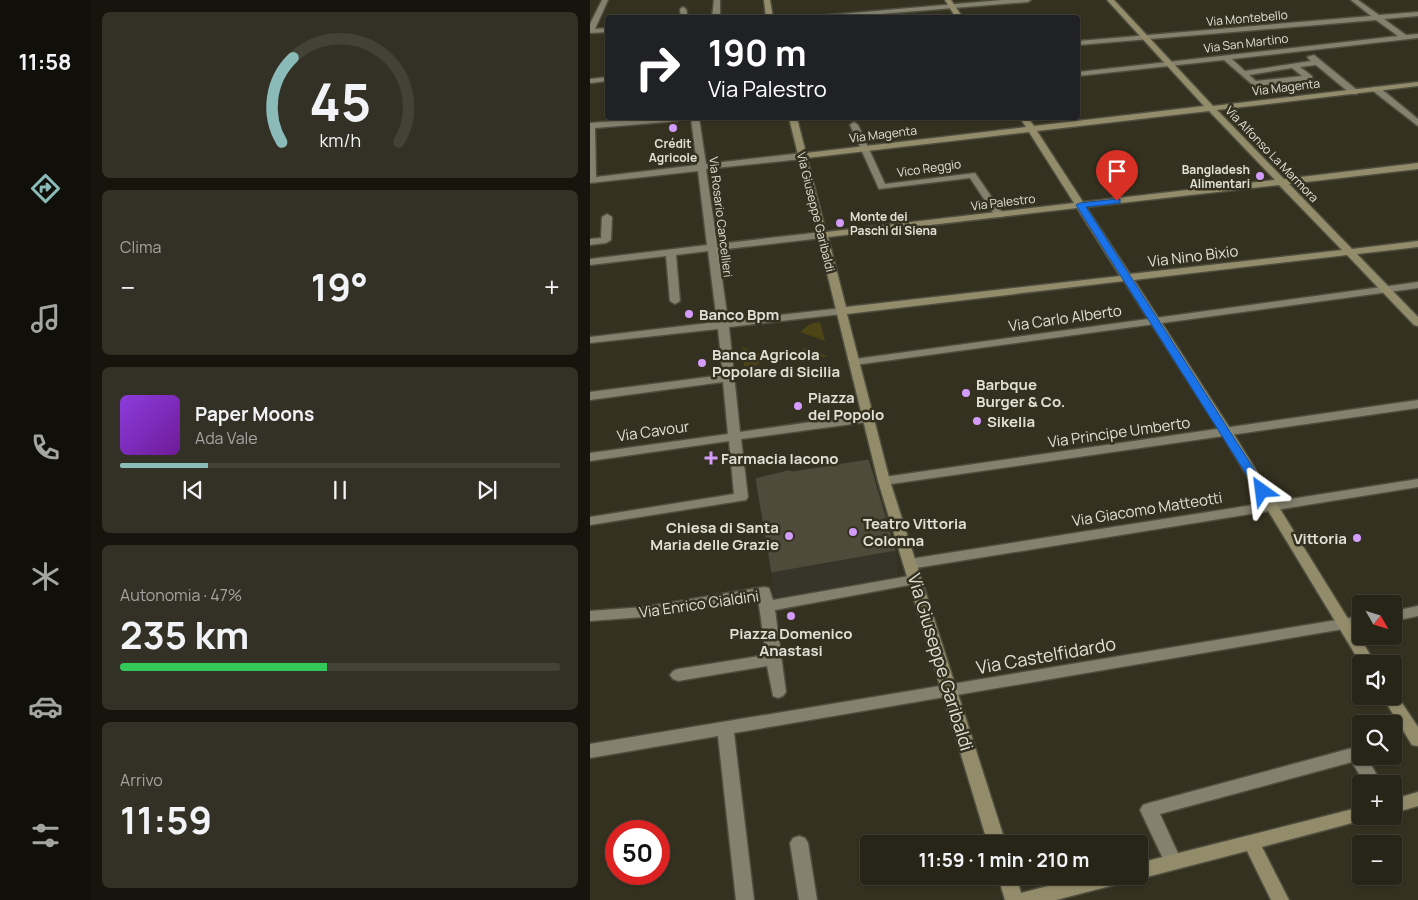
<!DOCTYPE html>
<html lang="it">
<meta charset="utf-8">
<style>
:root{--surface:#272518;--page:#333125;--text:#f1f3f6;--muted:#a4a5a2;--line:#434237;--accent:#8bbbb9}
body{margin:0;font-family:Manrope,sans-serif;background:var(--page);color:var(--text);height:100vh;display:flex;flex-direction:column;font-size:19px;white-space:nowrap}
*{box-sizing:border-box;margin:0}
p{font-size:16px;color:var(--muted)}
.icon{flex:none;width:28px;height:28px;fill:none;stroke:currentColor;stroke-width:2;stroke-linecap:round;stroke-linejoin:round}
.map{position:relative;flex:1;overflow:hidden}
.side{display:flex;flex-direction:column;gap:12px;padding:12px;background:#15140d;width:500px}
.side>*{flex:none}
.banner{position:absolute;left:15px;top:15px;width:475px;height:105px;border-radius:5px;box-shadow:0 1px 4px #0004,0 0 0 1px var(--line);background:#202124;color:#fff;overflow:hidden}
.needle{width:32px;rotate:129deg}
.controls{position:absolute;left:762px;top:595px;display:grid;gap:10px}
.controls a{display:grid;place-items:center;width:50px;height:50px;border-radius:5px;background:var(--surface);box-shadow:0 1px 4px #0004,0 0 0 1px var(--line);font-size:25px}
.speed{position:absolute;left:15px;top:820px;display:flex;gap:10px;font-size:25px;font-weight:700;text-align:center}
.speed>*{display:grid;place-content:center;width:65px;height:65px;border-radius:50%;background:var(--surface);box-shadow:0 1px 4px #0004,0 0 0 1px var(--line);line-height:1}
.speed .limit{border:8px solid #d22;background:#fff;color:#111}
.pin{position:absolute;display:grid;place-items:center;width:42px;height:42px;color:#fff;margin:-51px -21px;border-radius:50% 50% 50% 0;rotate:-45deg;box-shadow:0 0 5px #0007}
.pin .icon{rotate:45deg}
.me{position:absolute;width:55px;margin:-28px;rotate:329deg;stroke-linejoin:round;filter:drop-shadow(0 0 4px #0008)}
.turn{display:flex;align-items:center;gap:18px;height:105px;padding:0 20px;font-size:22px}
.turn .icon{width:65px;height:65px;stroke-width:2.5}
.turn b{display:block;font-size:35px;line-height:42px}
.big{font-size:38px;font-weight:700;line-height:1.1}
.side .widget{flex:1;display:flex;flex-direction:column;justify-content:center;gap:8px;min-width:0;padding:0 18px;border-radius:8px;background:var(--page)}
.side .dial{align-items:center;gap:0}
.dial svg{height:130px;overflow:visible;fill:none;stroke:var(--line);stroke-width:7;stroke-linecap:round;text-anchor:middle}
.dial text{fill:var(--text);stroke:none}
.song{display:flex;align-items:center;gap:15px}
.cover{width:60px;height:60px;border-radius:8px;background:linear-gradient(135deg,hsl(270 70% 55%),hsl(280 70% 35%))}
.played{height:5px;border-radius:2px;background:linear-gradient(90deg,var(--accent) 20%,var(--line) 20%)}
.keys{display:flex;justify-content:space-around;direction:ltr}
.heat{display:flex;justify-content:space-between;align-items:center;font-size:28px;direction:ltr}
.charge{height:8px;border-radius:4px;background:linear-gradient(90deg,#34c759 47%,var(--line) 0)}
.trip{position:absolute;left:270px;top:835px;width:288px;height:50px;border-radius:5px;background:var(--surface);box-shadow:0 1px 4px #0004,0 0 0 1px var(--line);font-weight:700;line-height:50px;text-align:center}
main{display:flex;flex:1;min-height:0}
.dock{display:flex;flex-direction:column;width:90px;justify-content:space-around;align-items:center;background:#100f0a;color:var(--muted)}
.dock .icon{width:35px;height:35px}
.dock .active{color:var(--accent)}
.dock b{font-size:22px;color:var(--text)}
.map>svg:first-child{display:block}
</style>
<main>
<nav class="dock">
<b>11:58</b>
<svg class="icon active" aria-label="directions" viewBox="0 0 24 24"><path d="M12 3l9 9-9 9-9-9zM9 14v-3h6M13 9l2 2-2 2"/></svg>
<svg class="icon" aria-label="music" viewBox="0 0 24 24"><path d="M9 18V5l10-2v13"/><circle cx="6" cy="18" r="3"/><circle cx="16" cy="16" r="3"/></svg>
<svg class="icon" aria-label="phone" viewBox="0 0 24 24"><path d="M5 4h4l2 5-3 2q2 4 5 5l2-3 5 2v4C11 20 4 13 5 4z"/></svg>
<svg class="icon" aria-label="climate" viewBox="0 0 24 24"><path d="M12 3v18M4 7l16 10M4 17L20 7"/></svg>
<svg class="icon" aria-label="car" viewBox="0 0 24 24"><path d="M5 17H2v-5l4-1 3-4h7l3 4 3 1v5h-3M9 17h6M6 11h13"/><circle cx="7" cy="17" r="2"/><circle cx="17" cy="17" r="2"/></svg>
<svg class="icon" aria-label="filters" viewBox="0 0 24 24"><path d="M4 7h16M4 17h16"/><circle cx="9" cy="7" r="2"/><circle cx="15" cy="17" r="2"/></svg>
</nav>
<section class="side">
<div class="widget dial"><svg viewBox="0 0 100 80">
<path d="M14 69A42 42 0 1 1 86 69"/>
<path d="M14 69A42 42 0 0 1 21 17" stroke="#8bbbb9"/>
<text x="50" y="56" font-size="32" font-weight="700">45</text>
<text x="50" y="72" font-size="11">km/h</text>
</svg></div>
<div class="widget"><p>Clima</p>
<div class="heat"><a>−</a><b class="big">19°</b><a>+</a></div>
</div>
<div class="widget">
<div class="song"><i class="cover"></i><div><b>Paper Moons</b><p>Ada Vale</p></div></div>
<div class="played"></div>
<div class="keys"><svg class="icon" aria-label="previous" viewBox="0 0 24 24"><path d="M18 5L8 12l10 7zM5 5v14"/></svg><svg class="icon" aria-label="pause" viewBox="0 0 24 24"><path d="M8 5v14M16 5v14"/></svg><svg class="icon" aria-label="next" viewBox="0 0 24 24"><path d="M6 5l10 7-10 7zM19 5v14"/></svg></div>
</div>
<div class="widget"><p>Autonomia · 47%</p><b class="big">235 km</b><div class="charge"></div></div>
<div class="widget"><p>Arrivo</p><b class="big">11:59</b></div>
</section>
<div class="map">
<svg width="828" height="900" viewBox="0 0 828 900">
<rect width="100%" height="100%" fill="#343120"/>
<!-- green -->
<path fill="#4e4516" d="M230 322 235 341 210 332 220 324Z
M152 347 178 357 165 366H154Z
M214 348 238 356 197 362Z"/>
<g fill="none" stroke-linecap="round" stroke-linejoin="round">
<!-- street casing -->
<g stroke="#4e4d3e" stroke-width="3">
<path id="street" d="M12 0H18L5 29 18 28V32L0 33V24Z
M124 0H130V18H122Z
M412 0H441L438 2 241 18H205Z
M761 0H768L789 15 828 12V16L794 19 816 35 828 34V38L642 59 655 71 721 61 717 57 724 55 767 90V94H761L726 65 710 67 722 76V80L664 86 634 60 488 76V72L808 36 786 20 488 45V41L781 16ZM702 68 712 76 666 81 659 75Z
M93 7 96 9 98 18H91L90 9Z
M18 77V81L0 83V79Z
M783 87H789L828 119V126L783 91Z
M65 118H91L87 121 5 128 6 177 107 165 101 118H109L116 164 212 153 216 156 212 159 116 169 127 244 232 232 237 235 232 238 128 250 138 321 252 308 257 311 252 314 139 327 150 432 277 414 283 418 277 422 151 439 158 497 156 500 0 525V517L144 494 139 441 0 461V453L138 434 133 382 0 400V392L133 375 128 329 0 343V337L127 322 118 251 86 255 90 301 85 304 80 301 76 256 0 265V259L117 245 108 171 0 183V123Z
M264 122 268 125 295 184 385 173 414 215 412 217H406L380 178 289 189 260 125Z
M17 214 22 217 21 240 16 243 0 245V239L11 238 12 217Z
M828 282V288L265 365 259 362 265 359Z
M828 400V408L294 485 288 481 294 477Z
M828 479V487L320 569 315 567 313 564 315 561 320 559Z
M325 575 330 577 332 580 330 583 185 610 196 692 193 696 188 698 183 696 177 666 88 681 83 679 80 675 83 671 88 669 176 655 168 598 54 617 0 621V611L54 607 174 587 179 588 183 600Z
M828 606V616L804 621V611Z
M771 616V626L144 733 164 900H146L128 736 0 758V744Z
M766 747 771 749V756H776L792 784H775L762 762 570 814 592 862 589 867 583 870 577 867 550 810 553 805 559 803Z
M209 836 215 838 218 843 227 900H209L200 843 203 838Z"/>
</g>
<!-- secondary casing -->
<g stroke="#4e4d3e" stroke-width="3">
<path id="secondary" d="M174 0H180L183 18H176Z
M355 0H361L373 18H366Z
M517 0H524L623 106 828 82V86L627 110 694 179 828 163V169L699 184 762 249 828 241V247L767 254 828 317V326L824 325 757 255 544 280 643 433 786 664H771L631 433 534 281 257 314 300 481 416 844H398L288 481 199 118H207L216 153 436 127 430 118H438L444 126 614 106ZM619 111 685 180 493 202 447 131ZM439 132 484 203 236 232 217 158ZM689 185 752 250 540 274 496 207ZM487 208 530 276 256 307 238 237Z
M804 691 828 727V746L822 745 792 696H804Z
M828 792V806L804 813V799Z
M771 807V816H778L777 819 672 847 699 900H681L657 851 549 879 543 876H549V863Z
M408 876H426L431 893 496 876H537L534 882 528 884 466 900H415Z"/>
</g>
<!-- street -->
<use href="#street" fill="#84816e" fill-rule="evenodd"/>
<!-- secondary -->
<use href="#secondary" fill="#928c6a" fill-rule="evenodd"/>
</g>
<!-- shaded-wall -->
<path fill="#373429" d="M306 551 308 576 185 598 181 573Z"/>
<!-- building -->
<path fill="#4e4b3a" stroke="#373429" d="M279 459 306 551 181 573 165 478 198 470 203 471Z"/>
<!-- route -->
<path fill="#1a73e8" stroke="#114b97" d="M527 199H530V203L496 207 678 491 676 493H668L486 205 490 203Z"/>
<!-- markers -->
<g fill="#d39cfc" stroke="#343120" stroke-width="2">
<circle cx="83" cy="128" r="5"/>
<circle cx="670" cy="176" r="5"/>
<circle cx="250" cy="223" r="5"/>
<circle cx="99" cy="314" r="5"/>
<circle cx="112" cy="363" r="5"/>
<circle cx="376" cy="393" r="5"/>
<circle cx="208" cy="406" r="5"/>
<circle cx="387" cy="421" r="5"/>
<path d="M118.5 450.5h5v5h5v5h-5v5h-5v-5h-5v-5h5z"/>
<circle cx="263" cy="532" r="5"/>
<circle cx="199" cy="536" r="5"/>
<circle cx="767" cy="538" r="5"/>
<circle cx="201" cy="616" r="5"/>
</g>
<g text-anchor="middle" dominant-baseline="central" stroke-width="5" stroke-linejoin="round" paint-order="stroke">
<!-- far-street labels -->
<g font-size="12" fill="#e1e0d5" stroke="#343120">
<text transform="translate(657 18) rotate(-5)">Via Montebello</text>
<text transform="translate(656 43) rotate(-7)">Via San Martino</text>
<text transform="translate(696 87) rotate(-7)">Via Magenta</text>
<text transform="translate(293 134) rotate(-7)">Via Magenta</text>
<text transform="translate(682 154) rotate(46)">Via Alfonso La Marmora</text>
<text transform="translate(339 168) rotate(-8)">Vico Reggio</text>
<text transform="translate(413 202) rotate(-7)">Via Palestro</text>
<text transform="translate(226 212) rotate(76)">Via Giuseppe Garibaldi</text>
<text transform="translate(131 217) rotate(83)">Via Rosario Cancellieri</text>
</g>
<!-- far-poi labels -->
<g font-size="12" font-weight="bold" fill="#e1e0d5" stroke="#343120">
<text x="83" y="143">Crédit<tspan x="83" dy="14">Agricole</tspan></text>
<text x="660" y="169" text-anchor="end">Bangladesh<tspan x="660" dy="14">Alimentari</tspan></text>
<text x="260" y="216" text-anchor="start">Monte dei<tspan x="260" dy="14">Paschi di Siena</tspan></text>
</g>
<!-- street labels -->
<g font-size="15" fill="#e1e0d5" stroke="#343120">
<text transform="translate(603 256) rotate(-7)">Via Nino Bixio</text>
<text transform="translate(475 318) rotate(-8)">Via Carlo Alberto</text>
<text transform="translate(63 431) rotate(-8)">Via Cavour</text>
<text transform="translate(529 432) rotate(-8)">Via Principe Umberto</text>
<text transform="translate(557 509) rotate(-9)">Via Giacomo Matteotti</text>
<text transform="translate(109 604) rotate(-8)">Via Enrico Cialdini</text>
</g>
<!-- poi labels -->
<g font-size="15" font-weight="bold" fill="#e1e0d5" stroke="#343120" text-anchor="start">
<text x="109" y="314">Banco Bpm</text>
<text x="122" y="354">Banca Agricola<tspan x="122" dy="17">Popolare di Sicilia</tspan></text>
<text x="386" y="384">Barbque<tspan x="386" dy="17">Burger &amp; Co.</tspan></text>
<text x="218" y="397">Piazza<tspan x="218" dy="17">del Popolo</tspan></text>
<text x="397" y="421">Sikelia</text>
<text x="131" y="458">Farmacia Iacono</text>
<text x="273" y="523">Teatro Vittoria<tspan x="273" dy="17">Colonna</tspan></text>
<text x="189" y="527" text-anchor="end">Chiesa di Santa<tspan x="189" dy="17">Maria delle Grazie</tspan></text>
<text x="757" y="538" text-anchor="end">Vittoria</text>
<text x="201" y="633" text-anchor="middle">Piazza Domenico<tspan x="201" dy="17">Anastasi</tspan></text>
</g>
<!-- near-street labels -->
<g font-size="18" fill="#e1e0d5" stroke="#343120">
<text transform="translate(456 655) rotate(-10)">Via Castelfidardo</text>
<text transform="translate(351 662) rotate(73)">Via Giuseppe Garibaldi</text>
</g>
</g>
</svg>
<div class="controls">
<a><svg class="needle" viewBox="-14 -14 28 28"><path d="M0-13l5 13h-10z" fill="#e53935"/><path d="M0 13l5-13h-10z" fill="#a4a5a2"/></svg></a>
<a><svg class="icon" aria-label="sound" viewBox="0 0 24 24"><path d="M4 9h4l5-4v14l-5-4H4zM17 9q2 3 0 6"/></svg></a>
<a><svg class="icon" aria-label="search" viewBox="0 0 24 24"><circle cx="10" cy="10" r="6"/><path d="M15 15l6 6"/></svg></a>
<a>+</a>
<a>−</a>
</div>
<div class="speed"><div class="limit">50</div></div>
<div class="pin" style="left:527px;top:201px;background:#d93025"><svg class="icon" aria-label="arrive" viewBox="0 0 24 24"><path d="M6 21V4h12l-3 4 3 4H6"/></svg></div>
<svg class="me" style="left:672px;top:491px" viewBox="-20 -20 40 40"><path d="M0-17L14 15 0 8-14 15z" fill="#1a73e8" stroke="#fff" stroke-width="4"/></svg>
<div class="trip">11:59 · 1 min · 210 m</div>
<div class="banner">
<div class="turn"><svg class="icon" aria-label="right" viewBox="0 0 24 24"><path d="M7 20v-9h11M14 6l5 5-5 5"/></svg><div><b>190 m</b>Via Palestro</div></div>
</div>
</div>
</main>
